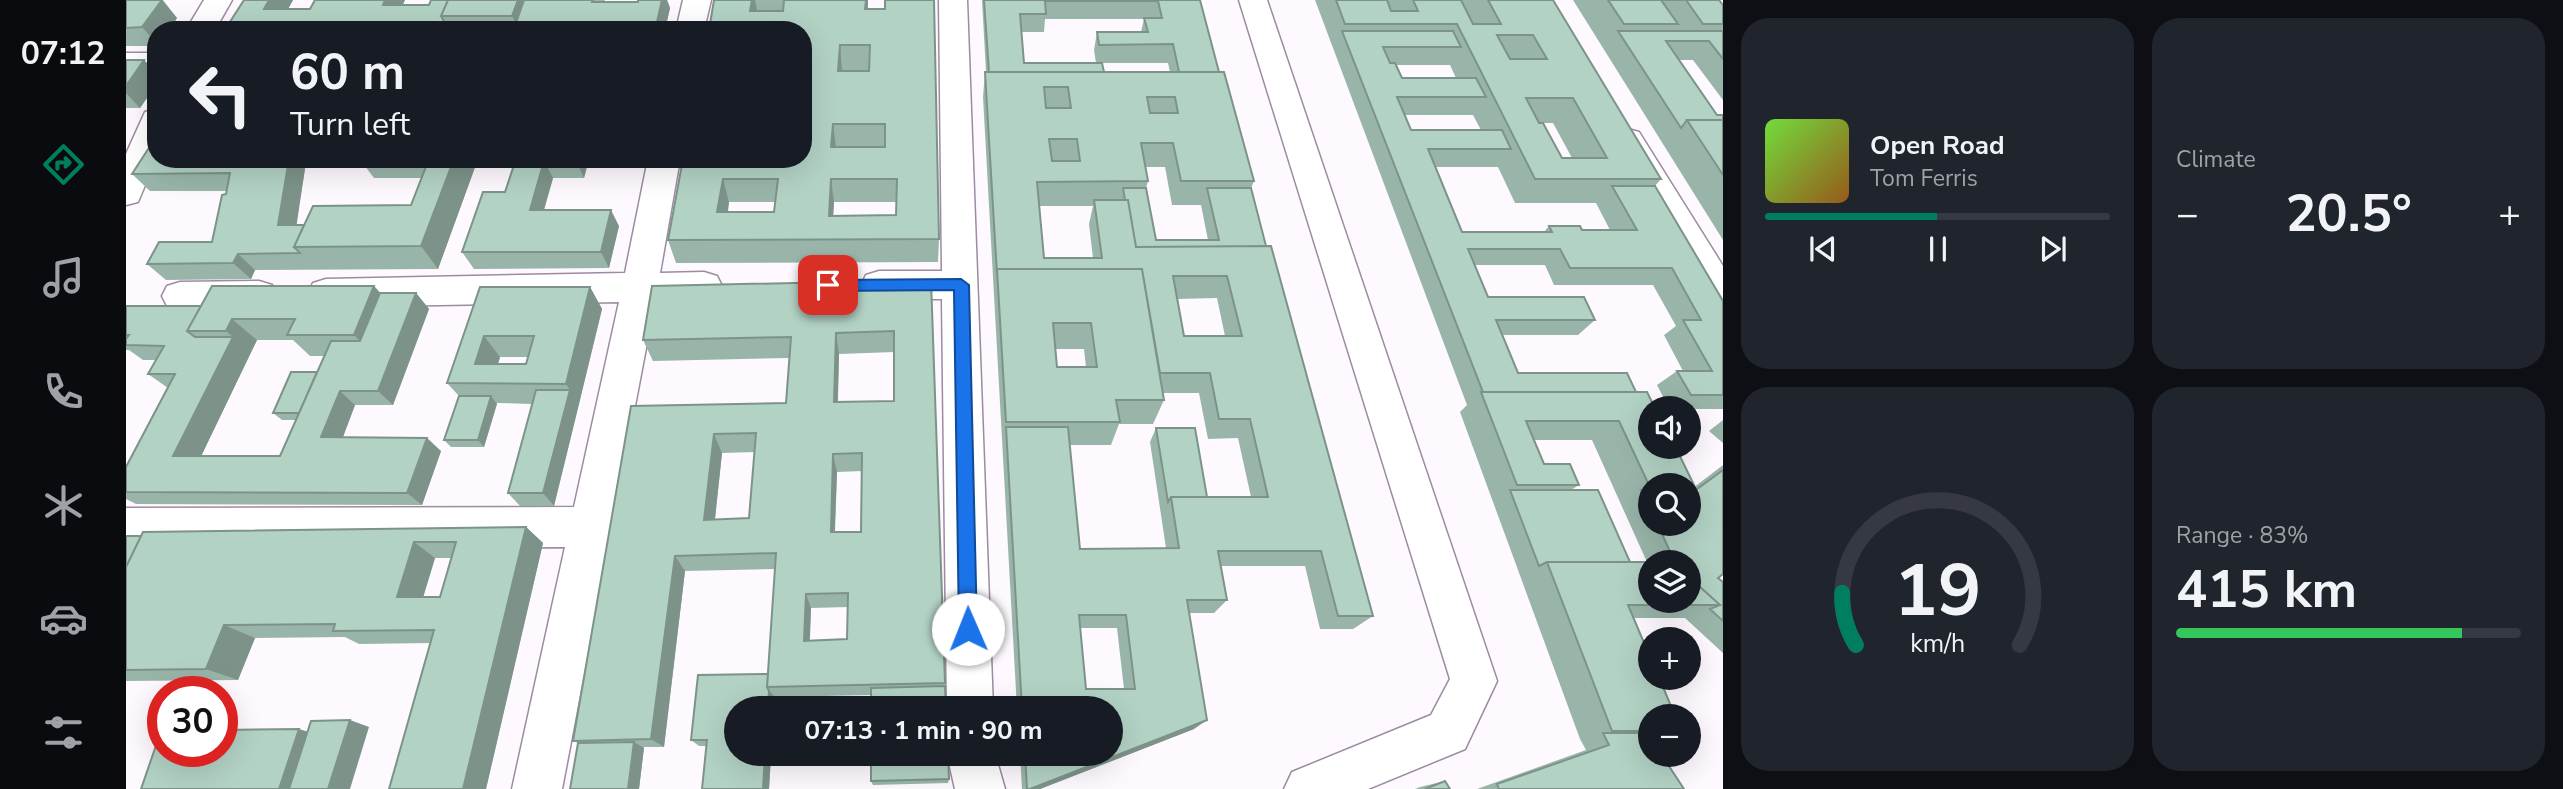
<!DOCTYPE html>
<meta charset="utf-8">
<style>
:root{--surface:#171b24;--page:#20242c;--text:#f1f3f6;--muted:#9ea1a6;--line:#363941;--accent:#007f5f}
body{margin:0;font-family:"Nunito Sans",sans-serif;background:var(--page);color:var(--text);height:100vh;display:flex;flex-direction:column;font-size:26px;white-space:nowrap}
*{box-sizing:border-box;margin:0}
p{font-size:23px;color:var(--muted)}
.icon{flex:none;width:38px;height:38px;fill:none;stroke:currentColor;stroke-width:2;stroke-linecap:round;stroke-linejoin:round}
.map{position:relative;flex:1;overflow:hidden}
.sheet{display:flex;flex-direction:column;gap:18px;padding:18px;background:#0d0f14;width:840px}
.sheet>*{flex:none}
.hud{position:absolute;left:21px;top:21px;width:665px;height:147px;border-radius:28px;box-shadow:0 7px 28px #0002;background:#171b24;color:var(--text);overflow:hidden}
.controls{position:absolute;left:1512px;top:396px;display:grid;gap:14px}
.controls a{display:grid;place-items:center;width:63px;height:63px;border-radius:50%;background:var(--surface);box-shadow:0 7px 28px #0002;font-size:35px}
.speed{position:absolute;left:21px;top:676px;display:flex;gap:14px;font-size:35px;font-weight:700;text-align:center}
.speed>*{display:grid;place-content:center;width:91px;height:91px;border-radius:50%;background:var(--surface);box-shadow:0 7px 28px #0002;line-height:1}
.speed .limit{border:10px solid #d22;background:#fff;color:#111}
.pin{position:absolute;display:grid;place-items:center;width:60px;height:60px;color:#fff;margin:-30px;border-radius:14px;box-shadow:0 4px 10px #0006}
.me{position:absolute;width:77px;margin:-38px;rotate:359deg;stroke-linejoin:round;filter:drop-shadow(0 0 5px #0008)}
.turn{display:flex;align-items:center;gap:24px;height:147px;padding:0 28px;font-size:32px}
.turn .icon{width:91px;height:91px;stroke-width:2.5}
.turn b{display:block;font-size:49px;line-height:60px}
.big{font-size:52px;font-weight:700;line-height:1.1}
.sheet .widget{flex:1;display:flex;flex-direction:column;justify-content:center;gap:10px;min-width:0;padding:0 24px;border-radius:28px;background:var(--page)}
.sheet .dial{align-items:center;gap:0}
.dial svg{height:182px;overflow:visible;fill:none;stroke:var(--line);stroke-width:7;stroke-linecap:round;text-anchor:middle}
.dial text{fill:var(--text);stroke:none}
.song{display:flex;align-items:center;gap:21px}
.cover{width:84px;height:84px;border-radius:10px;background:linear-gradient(135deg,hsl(100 70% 55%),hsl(30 70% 35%))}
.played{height:7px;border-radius:4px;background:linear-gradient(90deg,var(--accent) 50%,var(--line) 50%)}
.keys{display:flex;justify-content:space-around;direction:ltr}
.heat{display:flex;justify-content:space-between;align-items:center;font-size:38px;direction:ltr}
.charge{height:10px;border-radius:5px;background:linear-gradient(90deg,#34c759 83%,var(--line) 0)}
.sheet .tiles{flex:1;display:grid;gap:18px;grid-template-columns:repeat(2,1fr)}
.trip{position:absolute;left:598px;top:696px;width:399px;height:70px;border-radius:35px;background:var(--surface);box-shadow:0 7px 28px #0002;font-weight:700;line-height:70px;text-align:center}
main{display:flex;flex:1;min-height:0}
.tabs{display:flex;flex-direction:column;width:126px;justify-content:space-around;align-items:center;background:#090b0e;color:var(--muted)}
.tabs .icon{width:49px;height:49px}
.tabs .selected{color:var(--accent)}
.tabs b{font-size:32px;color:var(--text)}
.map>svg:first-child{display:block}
</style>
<main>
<nav class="tabs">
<b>07:12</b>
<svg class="icon selected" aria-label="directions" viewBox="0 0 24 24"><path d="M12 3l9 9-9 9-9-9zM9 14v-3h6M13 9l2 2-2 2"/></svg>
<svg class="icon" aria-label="music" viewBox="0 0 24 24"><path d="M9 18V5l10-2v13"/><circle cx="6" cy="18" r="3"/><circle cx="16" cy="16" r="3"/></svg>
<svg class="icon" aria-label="phone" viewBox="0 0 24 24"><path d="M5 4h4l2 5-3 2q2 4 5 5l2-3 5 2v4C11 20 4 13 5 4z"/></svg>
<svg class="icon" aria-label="climate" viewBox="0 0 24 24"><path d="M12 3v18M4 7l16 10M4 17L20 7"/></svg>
<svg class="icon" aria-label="car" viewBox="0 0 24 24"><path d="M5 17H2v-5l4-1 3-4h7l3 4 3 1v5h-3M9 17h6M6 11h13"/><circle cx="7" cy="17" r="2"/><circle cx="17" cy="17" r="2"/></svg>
<svg class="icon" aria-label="filters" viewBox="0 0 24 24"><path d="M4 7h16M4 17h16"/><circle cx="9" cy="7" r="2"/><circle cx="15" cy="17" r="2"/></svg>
</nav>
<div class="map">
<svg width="1597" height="789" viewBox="0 0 1597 789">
<rect width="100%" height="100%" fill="#fdf9fe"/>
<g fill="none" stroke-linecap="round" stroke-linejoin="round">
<!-- street casing -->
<g stroke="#9d8ba2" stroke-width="3">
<path id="street" d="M78 0H106L89 30H60Z
M557 0H585L578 30H550Z
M813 0H841L867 709H821L816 299H753L740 295 735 285 740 275 753 271H816Z
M1113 0H1141L1371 681 1339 749 1242 789H1158L1166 772 1305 715 1324 679Z
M0 53H30V73H0Z
M30 109V159L12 202 0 205V154L19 112Z
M1502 129 1513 132 1597 266V310L1584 306 1486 140 1491 132Z
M522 159H554L534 273 578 272 591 276 596 286 591 296 578 300 529 301 436 789H386L439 547 0 548V508L448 507 493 302 200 307 187 303 182 293 187 283 200 279 499 273Z
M133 281 146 285 151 295 146 305C121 313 66 314 41 306L36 296 41 286 54 282Z
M821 754H869L879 789H829Z"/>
</g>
<!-- street -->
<use href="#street" fill="#fff" fill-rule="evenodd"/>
</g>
<!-- wall -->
<path fill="#99b5a9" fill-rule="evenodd" d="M0 0H37L51 18 43 30H30V46H0Z
M118 0H167L162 9H184L279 0 276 5H303L305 0H479L478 2 541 0 544 8 539 30H106L102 25Z
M588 0H742V9H759L813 239 812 262 550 263 542 240 557 159H677V30ZM603 202H649L648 212H602ZM708 202H770V215H707Z
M856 0H1074L1093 72 1128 181 1125 188 1140 246 1247 616 1227 629H1194L1179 566H1095L1101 600 1088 613H1064L1068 729 914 789H896L894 754H985V709H891L857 97 859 72H860ZM919 19H1018L1015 32H971L968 50 970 63H1042L1044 72H978L898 63 895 32H918ZM1020 167H1039L1046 205H1075L1082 240H1030L1020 188 1022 181ZM913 206H967L963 224 967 258H918ZM1091 298 1099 336H1058L1051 299ZM929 349H958L960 367H931ZM1037 393H1073L1082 439 1112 438 1125 497H1081L1030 428 1024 442 1040 548 954 549 943 445H985L993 424H1027L1038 400ZM954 628H991L998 689H960Z
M1189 0H1427L1535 179 1529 186 1597 301V409H1563V408H1543L1531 385 1551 371H1557L1538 335 1550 326 1527 285H1428L1419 265H1349L1362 297 1469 320 1452 335H1376L1392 373 1510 392 1568 485 1563 488V485H1524V523H1563V491L1597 465V574L1592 578 1597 582V653L1559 618H1508L1524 716V754L1558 789H1351L1460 750 1454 739 1334 412 1341 405ZM1270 65H1324L1330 78H1276ZM1278 115H1347L1355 130H1285ZM1413 123H1427L1446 158H1436ZM1309 167H1372L1389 203H1470L1484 230H1456L1423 226 1418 232H1336ZM1408 440H1466L1521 562H1504L1445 490 1453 485 1418 464Z
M1447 0H1593L1597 5V100L1567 60H1553L1591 115H1597V240Z
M0 60H18L30 73V85L14 108H0Z
M30 159H352L312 269 129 270 125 279 40 280 21 264 86 242 101 191H24L6 174ZM180 162H236L248 178H296L285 205 178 225H170Z
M374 159H463L458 178H427L418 210 493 226 483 268 348 269 336 252 379 192 390 160 375 161Z
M805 280 820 709 745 695 649 697 643 789H576L580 746H573L565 740 642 674 649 569 559 571 538 747H518L513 789H444L452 743 447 741 505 406 660 403 663 358 527 361 517 340ZM768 352V401L712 402 713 354ZM629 452 623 518 589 520 596 453ZM736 471 735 532H709L711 472ZM722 607 721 639 684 640 685 608Z
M248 286 254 293H290L303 309 267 405H229L217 437 315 451 296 505 10 504 0 499V467L42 388 22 374 30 360H17L3 350H0V306H75ZM131 340H167L184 356H198L191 372 147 413 156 420H170L154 456H75Z
M354 287H464L476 309 428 506H394L382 493 406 404 371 403 358 447H325L318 440 333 396 321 383ZM374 357H402L400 364H372Z
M1597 420V443L1583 431Z
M400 527 417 543 360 789H263L304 643 233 644 219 637 129 638 112 680 0 681V536ZM309 558H326L314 597H297Z
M823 779 822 783 747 785 745 781Z
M1319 781 1324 789H1289L1294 787Z"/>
<!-- shaded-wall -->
<path fill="#7d9389" d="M36 0 51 18 43 30H30V43L16 27Z
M143 0H167L153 25 138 9Z
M259 0H279L268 24 257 5Z
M392 0H412L390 23 386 16Z
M536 0H541L544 8 539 30H533L531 22Z
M626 0H629L632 15 624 11Z
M740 0H742L741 34 739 9Z
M714 45 716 70 712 71Z
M18 60 30 73V85L14 108 0 93V86Z
M707 124 710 148 705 147Z
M163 159H178L180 162 168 242 152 225Z
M328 159H352L312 269 295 246Z
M450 159H463L458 178 450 161Z
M418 161 427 178 413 227 404 210Z
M597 179 603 202 598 235 591 212Z
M705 179 708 202 706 239 703 216Z
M485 210 493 226 483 268 475 252Z
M112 254 129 270 125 279 107 263Z
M248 286 268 308 249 356 228 335Z
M464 287 476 309 453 404 440 384Z
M290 293 303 309 267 405 252 391Z
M106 319 131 340 69 469 47 456 107 337 100 331Z
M710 333 713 354 711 422 708 402Z
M358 336 374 357 366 384 349 364Z
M444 390 453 404 428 506 417 493Z
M214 391 229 405 212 450 195 437Z
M365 396 371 404 358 447 352 440Z
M588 434 596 453 587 536 578 520Z
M301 438 315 451 296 505 281 493Z
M707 454 711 472 708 548 705 532Z
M400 527 417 543 360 789H337Z
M288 542 309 558 293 611 271 597Z
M549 556 559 571 538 747 525 739Z
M680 594 685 608 683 653 678 641Z
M98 625 129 638 112 680 80 669Z
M643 691 649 697 648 709H642Z
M224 720 243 727 224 789H202Z
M1081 720 1068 729 914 789H904Z
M173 729 202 738 186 789H153Z
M508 742 518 748 513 789H502Z
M639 754H645L643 789H637Z"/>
<!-- building -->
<path fill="#b2d2c4" stroke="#7d9389" stroke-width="2" fill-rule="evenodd" d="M0 0H36L16 27 0 28Z
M118 0H143L138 9H184L189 0H259L257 5H303L305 0H322L315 16 319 23 102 25Z
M322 0H392L386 16H315Z
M398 0H467L466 2H512V0H536L531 22 390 23Z
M588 0H626L624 11H657L658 0H740L739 9H759V0H808L813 239 542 240 557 159H677V30H583ZM714 45H744L743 71H712ZM707 124H759V147H705ZM597 179H652L648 212H591ZM705 179H771L770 215 703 216Z
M858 0H1074L1093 72H1053L1047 44 973 45 971 32H1022L1018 18H1036L1032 1H919L920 14H894L898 63H976L978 72H863Z
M1210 0H1261L1265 11H1292L1287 0H1335L1347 24H1375L1362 0H1427L1535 179H1409L1331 24H1219ZM1371 35H1407L1421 59H1384ZM1400 98H1447L1481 158H1436L1417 123H1413Z
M1482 0H1593L1597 5V24H1577L1560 0H1535L1552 24H1498Z
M1216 31H1327L1335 47H1257L1264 63H1269L1276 78H1350L1360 97H1271L1285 130H1376L1385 149H1302L1336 232H1426L1423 226H1454L1456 230H1511L1486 186H1529L1597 301V395H1565L1551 371H1586L1557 320H1575L1546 268H1444L1434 249H1342L1362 297H1458L1469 320H1370L1392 373H1501L1510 392H1357Z
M1492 31H1597V59L1583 41H1540L1591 115H1597V120H1561L1555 128Z
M0 60H18L0 86Z
M859 72H1098L1128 181H1055L1047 143H1015L1022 181 911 182 918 258H976L968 200H1002L1010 247 1145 246 1247 616H1212L1195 551H1092L1101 600H1061L1081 720 904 789H901L899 754H985V709H896L880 427H942L954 549 1053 548 1045 497H1142L1124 419H1093L1084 373H1034L1016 269H871V274ZM918 87H942L945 108H920ZM1021 97H1049L1052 113H1024ZM923 139H951L954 161H926ZM1047 276H1101L1116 336H1058ZM953 615H1000L1009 689H960Z
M1561 120H1597V175Z
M30 137V159H163L152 225H178L168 247 174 253 112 254 107 263 21 264 33 242H86L96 195 100 194 104 173 6 174Z
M303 159H328L295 246 168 247 187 206 285 205Z
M390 159H450V161H418L404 210H485L475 252H336L357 192H379Z
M997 188H1020L1030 240H1093L1081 188H1125L1140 246 1010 247 1002 200H999Z
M871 269H1016L1038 400H990L994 422H880ZM927 323H965L971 367H931Z
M805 280 819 683 641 687 650 553 549 556 525 739 447 741 505 406 660 403 665 337 517 340 526 286ZM768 331V401L708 402 710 333ZM630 433 623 518 578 520 588 434ZM736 453 735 532H705L707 454ZM722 593 721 639 678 641 680 594Z
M86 286H248L228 335H161L169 319H106L100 331H61Z
M354 287H464L440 384 321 383ZM358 336H408L400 364H349Z
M254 293H290L252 391H214L195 437 301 438 281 493 0 492V467L49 374H22L38 346 0 345V339L3 335H0V306H75L61 331 69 337H107L47 456H154L205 341H234Z
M165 372H191L173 413H147Z
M410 390H444L417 493H382Z
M1355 392H1521L1529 408H1524V446H1549L1568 485H1523L1493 421H1400L1418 464H1444L1453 485H1391Z
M333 396H365L352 440H318Z
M1030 428H1069L1081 497H1045L1042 502Z
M1597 470V574L1592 578 1597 582V621L1584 609 1594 605 1563 577V562H1542L1547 558 1531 523H1563V495Z
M1384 490H1472L1504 562H1421L1413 566Z
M1515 490H1524V510Z
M400 527 337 789H263L308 630 207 631 209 624 98 625 80 669 0 670V567L17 532ZM288 542H330L314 597H271Z
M0 536H15L0 567Z
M1421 562H1524V600H1563V577L1594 605H1502L1524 657V677H1533L1549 716H1524V731H1486Z
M642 674 641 687 643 691 642 709H611V754H639L637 789H576L581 740H565L572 675Z
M819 686 820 709H745V688Z
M224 720 202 789H163L185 721Z
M173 729 153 789H15L35 731H37V751H96V730Z
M1477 733H1521L1524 738V754H1535L1558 789H1373L1371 784 1483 745Z
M508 742 502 789H444L452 743Z
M745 754H822L823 779 745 781Z
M1319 781 1324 789H1299Z"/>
<!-- route -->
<path fill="#1a73e8" stroke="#114b97" stroke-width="2" d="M835 279 843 285 851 629 849 636 842 638 836 636 833 629 828 290 702 291 694 285 702 280Z"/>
</svg>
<div class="controls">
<a><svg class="icon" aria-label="sound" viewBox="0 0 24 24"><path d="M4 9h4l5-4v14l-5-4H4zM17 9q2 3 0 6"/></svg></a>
<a><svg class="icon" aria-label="search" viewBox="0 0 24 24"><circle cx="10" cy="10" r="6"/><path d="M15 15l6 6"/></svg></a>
<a><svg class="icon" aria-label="layers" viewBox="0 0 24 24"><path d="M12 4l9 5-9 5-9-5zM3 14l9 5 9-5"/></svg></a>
<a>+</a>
<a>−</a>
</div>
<div class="speed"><div class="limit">30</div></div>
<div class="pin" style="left:702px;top:285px;background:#d93025"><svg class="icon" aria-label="arrive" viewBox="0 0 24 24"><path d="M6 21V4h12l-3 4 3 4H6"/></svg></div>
<svg class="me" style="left:842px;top:629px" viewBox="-20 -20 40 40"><circle r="19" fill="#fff"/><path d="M0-13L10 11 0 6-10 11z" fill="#1a73e8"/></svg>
<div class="trip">07:13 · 1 min · 90 m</div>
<div class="hud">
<div class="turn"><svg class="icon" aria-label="left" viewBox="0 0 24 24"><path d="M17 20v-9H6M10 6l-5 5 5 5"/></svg><div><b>60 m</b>Turn left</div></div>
</div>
</div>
<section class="sheet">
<div class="tiles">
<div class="widget">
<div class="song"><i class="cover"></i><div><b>Open Road</b><p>Tom Ferris</p></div></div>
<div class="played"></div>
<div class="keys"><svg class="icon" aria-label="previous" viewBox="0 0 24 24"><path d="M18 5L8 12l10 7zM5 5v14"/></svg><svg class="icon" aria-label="pause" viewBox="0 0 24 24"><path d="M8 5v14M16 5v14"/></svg><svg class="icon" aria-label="next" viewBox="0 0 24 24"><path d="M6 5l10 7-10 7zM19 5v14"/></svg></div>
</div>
<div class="widget"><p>Climate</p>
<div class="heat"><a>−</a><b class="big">20.5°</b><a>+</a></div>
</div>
<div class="widget dial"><svg viewBox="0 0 100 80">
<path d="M14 69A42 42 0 1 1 86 69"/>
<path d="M14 69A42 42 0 0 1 8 46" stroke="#007f5f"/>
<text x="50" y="56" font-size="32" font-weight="700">19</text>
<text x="50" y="72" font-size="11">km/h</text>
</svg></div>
<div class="widget"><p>Range · 83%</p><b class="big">415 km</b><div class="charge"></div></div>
</div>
</section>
</main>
